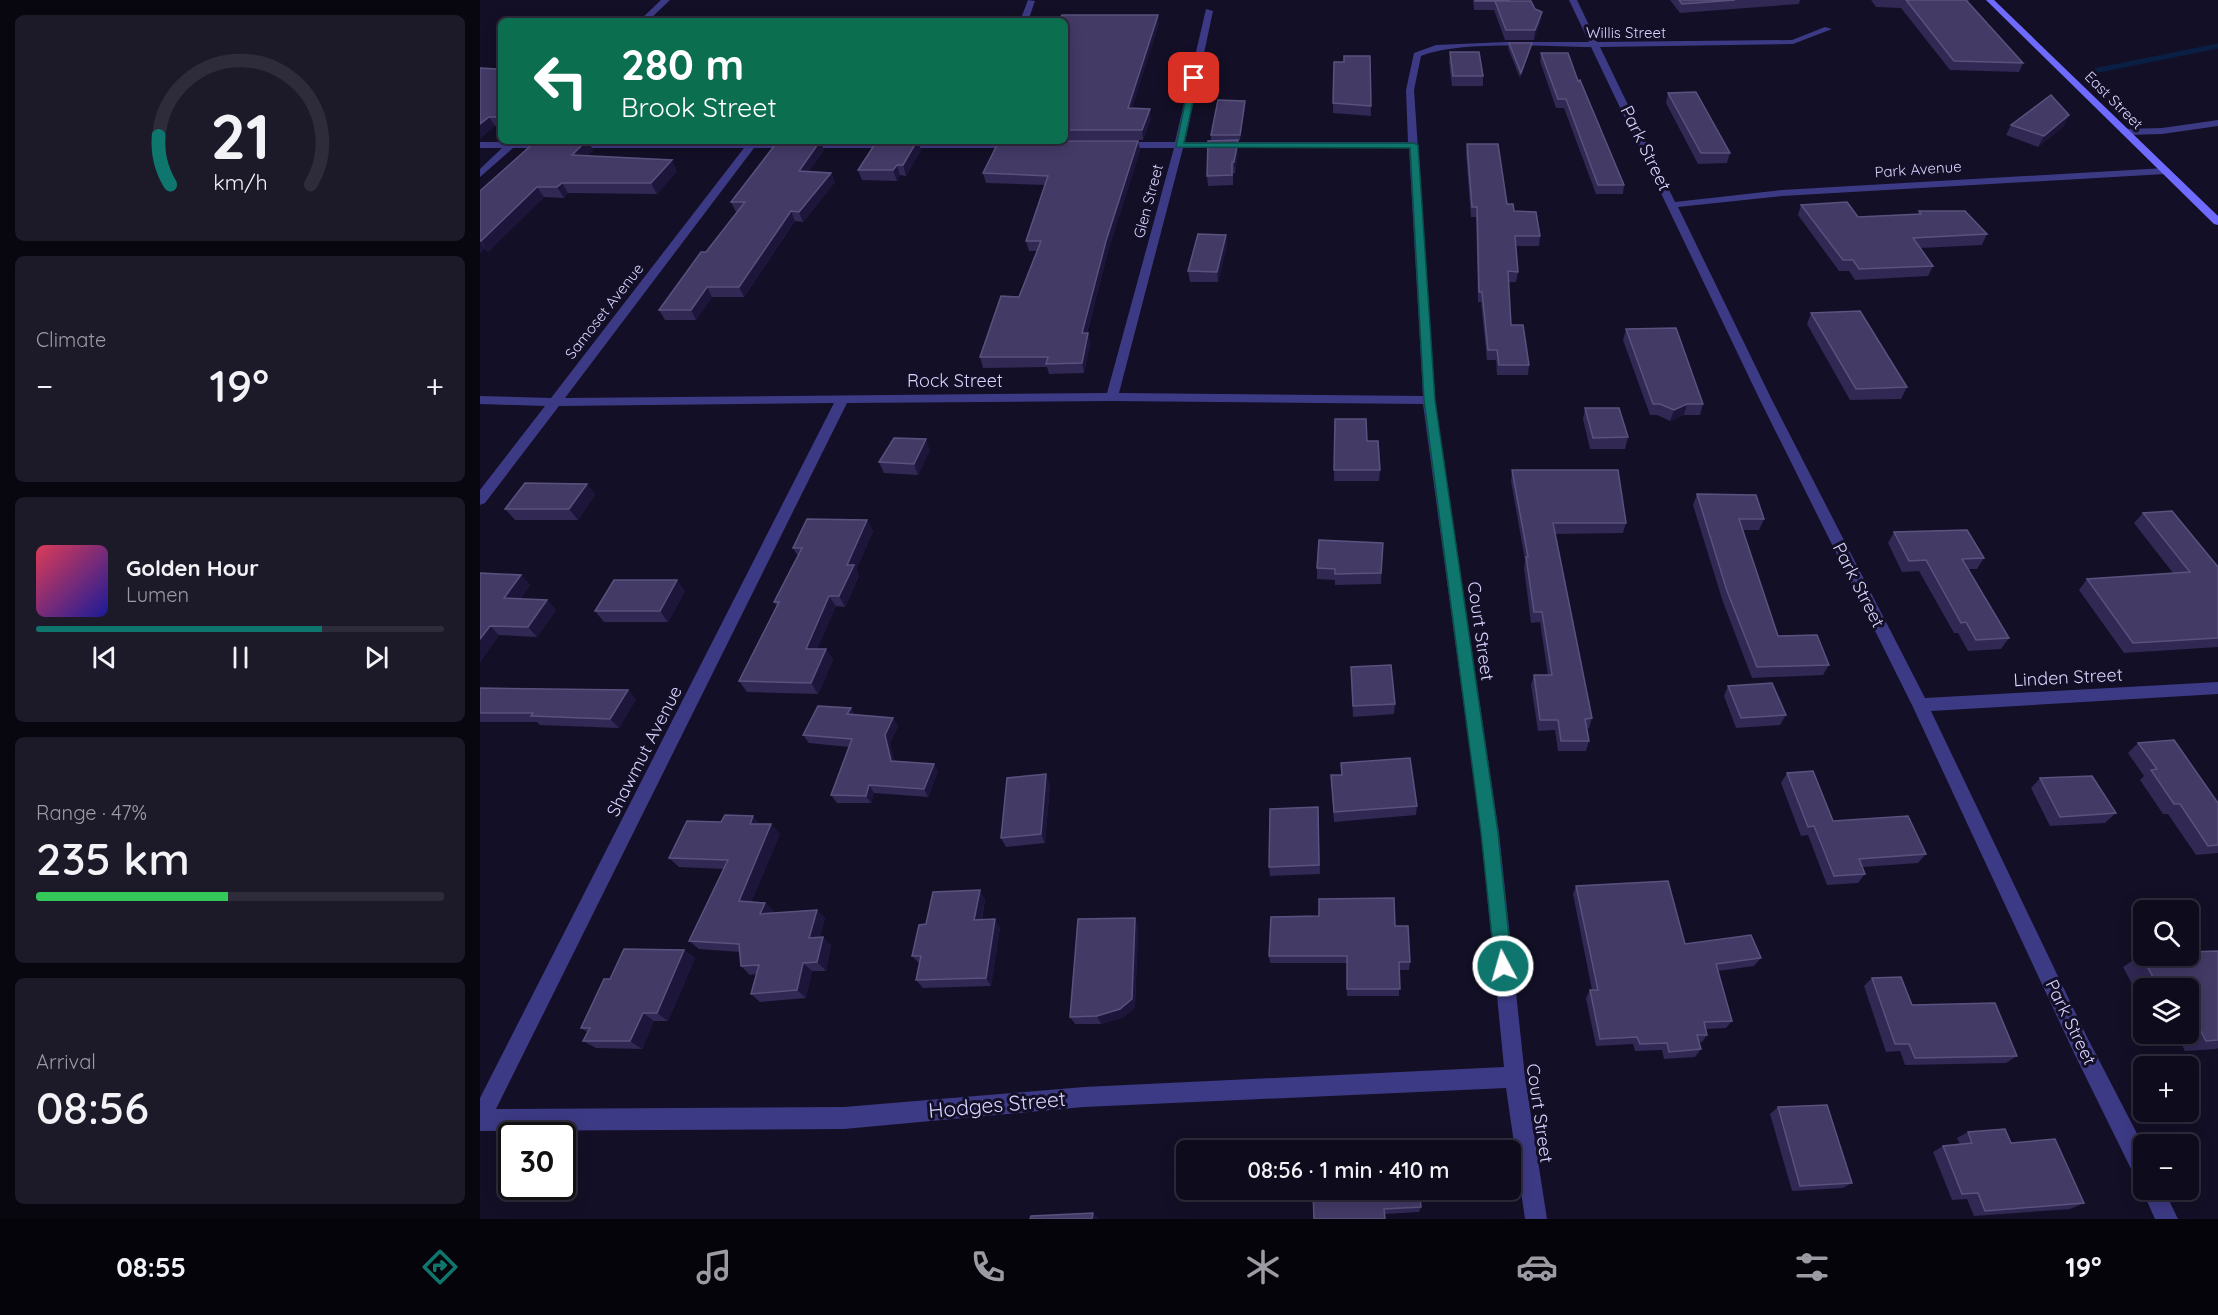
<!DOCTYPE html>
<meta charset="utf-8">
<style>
:root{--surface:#0e0b1c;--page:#1c1929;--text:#f1f3f6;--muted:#9b9ba3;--line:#2e2b3b;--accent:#0f766e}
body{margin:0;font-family:Quicksand,sans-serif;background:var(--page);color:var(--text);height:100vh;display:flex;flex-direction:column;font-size:22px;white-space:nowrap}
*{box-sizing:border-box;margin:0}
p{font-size:20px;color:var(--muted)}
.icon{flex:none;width:33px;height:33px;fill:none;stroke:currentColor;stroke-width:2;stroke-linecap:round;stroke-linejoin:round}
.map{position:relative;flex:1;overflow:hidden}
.side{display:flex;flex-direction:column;gap:15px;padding:15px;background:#08060f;width:480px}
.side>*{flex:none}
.hud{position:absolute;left:18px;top:18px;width:570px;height:126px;border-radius:9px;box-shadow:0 3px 15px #0003,0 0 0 2px var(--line);background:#0b6e4f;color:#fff;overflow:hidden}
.buttons{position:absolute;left:1653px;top:900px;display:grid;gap:12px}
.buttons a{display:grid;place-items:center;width:66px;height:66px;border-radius:9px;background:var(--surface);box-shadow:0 3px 15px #0003,0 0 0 2px var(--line);font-size:30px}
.speed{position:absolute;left:18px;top:1122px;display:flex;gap:12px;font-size:30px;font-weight:700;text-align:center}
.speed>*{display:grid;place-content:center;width:78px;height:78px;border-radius:50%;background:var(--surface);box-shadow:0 3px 15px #0003,0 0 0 2px var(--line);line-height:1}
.speed .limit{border:3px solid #111;border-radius:9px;background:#fff;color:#111}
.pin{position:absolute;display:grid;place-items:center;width:51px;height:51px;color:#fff;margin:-26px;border-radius:12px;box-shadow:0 3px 9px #0006}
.me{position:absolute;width:66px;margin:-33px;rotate:354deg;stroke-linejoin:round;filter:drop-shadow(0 0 4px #0008)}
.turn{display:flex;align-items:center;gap:21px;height:126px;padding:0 24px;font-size:27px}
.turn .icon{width:78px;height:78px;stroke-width:2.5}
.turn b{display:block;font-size:42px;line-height:51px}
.big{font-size:45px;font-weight:600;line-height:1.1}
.side .widget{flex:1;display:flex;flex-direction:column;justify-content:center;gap:9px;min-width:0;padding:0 21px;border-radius:9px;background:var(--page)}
.side .dial{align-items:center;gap:0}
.dial svg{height:156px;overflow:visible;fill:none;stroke:var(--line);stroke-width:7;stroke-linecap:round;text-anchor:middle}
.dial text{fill:var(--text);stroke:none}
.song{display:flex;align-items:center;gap:18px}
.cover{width:72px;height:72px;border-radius:9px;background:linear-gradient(135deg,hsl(350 70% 55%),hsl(240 70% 35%))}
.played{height:6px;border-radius:3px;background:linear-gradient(90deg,var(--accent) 70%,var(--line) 70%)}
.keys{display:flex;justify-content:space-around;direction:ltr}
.heat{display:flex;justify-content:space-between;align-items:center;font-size:33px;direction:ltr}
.charge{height:9px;border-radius:4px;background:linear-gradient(90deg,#34c759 47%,var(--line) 0)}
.trip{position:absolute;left:696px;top:1140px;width:345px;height:60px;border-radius:9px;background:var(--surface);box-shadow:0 3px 15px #0003,0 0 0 2px var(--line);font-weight:600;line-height:60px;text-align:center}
.dock{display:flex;height:96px;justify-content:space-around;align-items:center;background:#06040b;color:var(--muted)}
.dock .icon{width:42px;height:42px}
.dock .selected{color:var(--accent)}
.dock b{font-size:27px;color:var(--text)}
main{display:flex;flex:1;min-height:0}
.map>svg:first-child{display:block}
</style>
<main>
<section class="side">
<div class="widget dial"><svg viewBox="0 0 100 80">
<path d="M14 69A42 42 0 1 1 86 69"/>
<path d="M14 69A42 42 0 0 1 8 44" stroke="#0f766e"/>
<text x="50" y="56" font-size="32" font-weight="700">21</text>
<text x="50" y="72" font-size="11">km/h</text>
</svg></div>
<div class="widget"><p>Climate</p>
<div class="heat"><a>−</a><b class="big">19°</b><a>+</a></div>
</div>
<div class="widget">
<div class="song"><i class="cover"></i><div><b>Golden Hour</b><p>Lumen</p></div></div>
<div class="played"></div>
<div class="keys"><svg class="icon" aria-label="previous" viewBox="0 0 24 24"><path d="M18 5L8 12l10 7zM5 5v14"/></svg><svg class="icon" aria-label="pause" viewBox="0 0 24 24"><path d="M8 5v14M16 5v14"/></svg><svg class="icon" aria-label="next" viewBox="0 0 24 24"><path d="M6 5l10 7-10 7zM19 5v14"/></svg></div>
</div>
<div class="widget"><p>Range · 47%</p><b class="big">235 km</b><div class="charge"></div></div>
<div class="widget"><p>Arrival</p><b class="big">08:56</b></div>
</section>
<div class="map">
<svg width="1738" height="1219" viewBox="0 0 1738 1219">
<rect width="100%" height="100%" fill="#130f26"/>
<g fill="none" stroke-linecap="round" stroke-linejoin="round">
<!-- stream -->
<path stroke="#0a1f44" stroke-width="5" d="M1614 71 1738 46"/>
<!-- minor -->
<path fill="#3d3a85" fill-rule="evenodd" d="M181 0H190L168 21H159Z
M548 0 555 1 548 21H540Z
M1089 0H1097L1117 42 1312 40 1345 27 1352 29 1313 44 1120 47 1195 202 1302 190 1685 168 1690 171 1685 174 1302 196 1198 207 1291 398 1445 698 1738 682V694L1451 711 1608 1039 1664 1147V1182L1656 1179 1594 1053 1432 705 1279 398 1111 47C1066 47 980 40 941 56L934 90 955 400 1019 833 1045 1077 1067 1219H1045L1026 1088 604 1107 364 1129 0 1131V1098L354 403 79 406 5 503 0 505V490L65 406 0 404V396L71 398 264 148H33L0 177V169L22 148H0V142H538L543 145 538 148H274L85 398 627 393 694 148H640L635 145 640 142H695L726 9 733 11 705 142H928L926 90 934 53 956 45 1026 42H1109ZM703 148H929L943 396 639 393ZM632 401 943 404 1001 833 1024 1067 604 1087 364 1107 16 1109 367 403Z
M1738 120V126L1682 134 1645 135 1640 132 1645 129 1682 128Z
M1664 1186V1190H1684L1698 1219H1675L1662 1190Z"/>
<!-- secondary -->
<path fill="#6f6bff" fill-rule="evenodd" d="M1506 0H1514L1738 216V225L1734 224Z"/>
</g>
<!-- wall -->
<path fill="#312854" d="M993 0H1029V1L1055 9 1062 12 1060 22 1054 40H1025L1014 10H994Z
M1190 0H1320L1319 4 1200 13Z
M1391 0H1489L1488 2 1543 63 1539 72 1470 70 1421 8 1396 7Z
M585 21 679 23 652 108 671 118 663 140H585Z
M1029 43H1052L1051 48 1040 78 1028 48Z
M970 52 1003 76V86H972L969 62Z
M1061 53 1098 81 1144 185 1143 194H1116L1084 108H1076L1060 61Z
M890 56 891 116 853 113V103L864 62Z
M21 66V126H15L0 138V68L17 69Z
M1188 93 1250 153 1247 163 1218 164 1186 103Z
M765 106 760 140H731V135Z
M1531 125 1584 126 1558 147 1526 135Z
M758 140V150L755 173H753V185L728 186 727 176Z
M56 141H108L113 150 107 156 197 171 177 194 88 193 84 198 64 197 8 252 5 248 0 253V191Z
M658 141 660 150 628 251 607 333H608L610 343 604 373 569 374 567 367 503 368 500 357 539 297 557 251H549L546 241 565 185 506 183 503 173Z
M987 144 1027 204 1060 236 1059 246H1036L1038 272 1036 282H1028L1031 325 1049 365 1048 375H1017L1016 360H1007L1001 302H998L996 217H991L986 154Z
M344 150 329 171 351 173 355 182 323 222 315 221 264 297H232L216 320H185L179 310 257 212H256L251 202Z
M441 150 426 176 420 175 417 181 382 180 378 170Z
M1321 205 1378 217 1438 214 1439 211 1507 234 1502 245 1440 248 1453 266 1448 276 1375 280 1369 271H1359L1318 215Z
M747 245 738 282H710L708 271Z
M1331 313 1427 387 1421 399 1370 400 1327 324Z
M1146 329 1223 404 1220 415H1204L1190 421 1177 415H1170L1143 340Z
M1105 408 1148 437 1145 449H1110L1103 419Z
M855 419 887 441 900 470 899 481H854Z
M450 450 438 475 404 473 399 462Z
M1032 470 1146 523 1143 533 1075 534 1112 718 1109 728 1107 729 1109 741 1106 751H1078L1075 730 1058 731 1051 685 1054 675H1068L1060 622 1051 623 1044 568 1045 560 1031 481Z
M107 484 115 495 98 520H35L25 509Z
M1217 494 1284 519 1279 530H1263L1298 636 1349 665 1343 675 1272 678 1243 602 1213 505Z
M1663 513 1738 567V647L1644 653 1599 590 1607 579 1693 573 1654 523Z
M387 520 393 531 376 570 379 576 365 607 356 606 337 649H346L353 660 338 694 267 692 259 681 297 606 294 602 318 556 313 548Z
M1414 532 1504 558 1497 569H1488L1529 638 1521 649 1488 651 1478 633H1474L1439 571 1422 572 1408 543Z
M903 543 901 584 855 585V580L837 579V568Z
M0 573 41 575 50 585 40 599 67 600 76 610 57 637 19 635 0 662Z
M205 591 188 622H124L115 611Z
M871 667 915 704 914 714 873 717Z
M1248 686 1306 715 1300 725 1256 728 1244 696Z
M0 688 148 690 156 699 139 728 60 725 57 722H0Z
M371 708 375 715 418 726 410 743 414 761 458 771 448 797 394 793 391 803H357L351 795 369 747 329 743 323 735Z
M1658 743 1738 803V853L1716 855 1688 814H1683L1660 780 1664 776 1648 753Z
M861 763 937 806 936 815 854 822 851 775H861Z
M1307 773 1353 821 1446 854 1438 863 1383 867 1385 874 1378 883 1347 885 1328 835 1321 836 1301 783Z
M1560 778 1636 813 1625 823 1570 826 1551 788Z
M570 784 565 843 526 847 521 838Z
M838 807 840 874 790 876 789 867Z
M279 824 300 834 271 902 285 903 294 911 293 913 345 918 340 937 351 945 346 971H332L326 998 280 1002 271 994 276 974 270 975 261 966 260 952 219 949 209 941 244 869 199 867 189 858Z
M1096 886 1205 944 1281 958 1274 966 1238 971 1252 1021 1246 1028 1226 1029 1227 1035 1222 1042H1219L1221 1049 1215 1057 1184 1059 1182 1050 1155 1051 1153 1044 1116 1046 1106 998 1110 990H1112L1093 894Z
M505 899 502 920 520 927 511 986 443 988 436 980 440 964 432 956 446 924Z
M655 918 658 927 655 1007 644 1017 621 1024H595L590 1017Z
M915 926 930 962 929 970H919V996H867V963H790L789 956Z
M204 950 215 958 188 1021H174L162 1049 116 1048 103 1041 107 1032 101 1028Z
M1738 951V1048L1736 1049 1705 1051 1696 1034H1708V988H1664V1007L1643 967 1661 955Z
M1392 978 1432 1005 1537 1056 1526 1063 1425 1065 1420 1051 1406 1052 1384 986Z
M1298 1107 1372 1183 1363 1188 1312 1191 1290 1114Z
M1488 1132 1531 1143 1604 1203 1590 1209 1494 1216 1487 1199 1472 1200 1453 1152 1463 1146 1480 1144 1477 1138Z
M833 1190 941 1207 939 1212 905 1214Z"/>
<!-- shaded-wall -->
<path fill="#1d163a" d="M1062 12 1060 22 1054 40 1055 30Z
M678 15 679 23 649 118 648 108Z
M1052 43 1051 48 1040 78 1041 73Z
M765 101V106L760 140V135Z
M670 109 671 118 663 140 662 130Z
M1589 115 1584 126 1558 147 1564 136Z
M9 117 15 126 0 138V124Z
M758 140V150L755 173 754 162Z
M106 141H108L113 150 98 165 92 155Z
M340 141 344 150 323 181 319 171Z
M437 141H438L441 150 426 176 423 165Z
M658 141 660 150 628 251 604 343 602 333 626 241Z
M192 160 197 171 177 194 171 183Z
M417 165 420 175 417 181 413 170Z
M351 173 355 182 323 222 319 212Z
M82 183 88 193 84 198 77 187Z
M57 187 64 197 8 252 1 241Z
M311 211 315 221 264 297 259 287Z
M746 235 747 245 738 282 737 272Z
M0 241 5 248 0 253Z
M227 287 232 297 216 320 211 310Z
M608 333 610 343 604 373 602 363Z
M1207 404 1204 415 1190 421 1194 410Z
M446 439 450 450 438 475 434 464Z
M107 484 115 495 98 520 89 509Z
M387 520 393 531 376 570 379 576 365 607 359 596 367 565Z
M41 575 50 585 33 608 24 598Z
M197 580 205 591 188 622 180 611Z
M349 596 356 606 333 659 326 649Z
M67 600 76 610 57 637 48 627Z
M10 626 19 635 0 662V639Z
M346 649 353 660 338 694 331 683Z
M148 690 156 699 139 728 130 719Z
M371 708 376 716 367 714Z
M413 718 418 726 410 743 416 768 411 761 405 735Z
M454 764 458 771 448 797 444 789Z
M566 774 570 784 565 843 561 834Z
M389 785 394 793 391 803 386 796Z
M273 816 281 826 270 824Z
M291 824 300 834 268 909 259 901Z
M500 890 505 899 500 929 494 920Z
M285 903 294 911 289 923 280 914Z
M337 910 345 918 338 947 329 938Z
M655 918 658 927 655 1007 644 1017 621 1024 617 1016Z
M515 919 520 927 511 986 506 978Z
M343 937 351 945 346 971 337 962Z
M204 950 215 958 188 1021 177 1013Z
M323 963 332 971 326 998 317 990Z
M163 1013 174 1021 162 1049 150 1041Z
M613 1213 619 1219H612Z"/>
<!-- building -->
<path fill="#433a66" stroke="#5a527e" stroke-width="1.5" d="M995 0H1029V1H995Z
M1199 0H1255L1202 4Z
M1426 0H1486L1543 63 1474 61Z
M1015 1H1051L1055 9 1062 12 1055 30H1026Z
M582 15H678L648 108 670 109 662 130H585V21H578Z
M1029 43H1052L1041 73Z
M970 52H999L1003 76H973Z
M1061 53H1088L1098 81 1100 80 1144 185H1118L1086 99H1078Z
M864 56H890L891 106 853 103 854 62H864Z
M21 66V117H9L0 124V68L17 69Z
M1216 92 1250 153H1221L1188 93Z
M1571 95 1589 115 1564 136 1531 125Z
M738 100 765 101 760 135H731Z
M758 140 754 162H752V175L727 176 728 141Z
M56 141H106L92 155 192 160 171 183H82L77 187H57L1 241 0 240V191Z
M298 141H340L319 171 351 173 319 212 311 211 259 287H227L211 310H179L221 252H226L265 202H251Z
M397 141H437L423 165H417L413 170H378Z
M519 141H658L626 241 602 333H608L602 363 566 364 568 357H500L521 296 539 297 561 241H546L568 176 503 173Z
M987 144H1018L1027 204H1033L1034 211 1056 212 1060 236H1035L1038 272 1028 271 1031 325H1043L1049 365H1019L1017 350H1008L1002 292H999L997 207H992Z
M1367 202 1378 217 1441 214 1439 211H1485L1507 234 1433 238 1453 266 1379 269 1373 260H1363L1321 205Z
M718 234 746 235 737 272 708 271Z
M1380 311 1427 387 1376 389 1331 313Z
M1196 328 1223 404H1207L1194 410 1180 404H1173L1146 329Z
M1105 408H1139L1148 437 1113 438Z
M855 419H886L887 441H898L900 470H854Z
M414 438 446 439 434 464 399 462Z
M1032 470H1138L1146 523H1073L1112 718 1105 719 1109 741H1081L1078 720H1060L1054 675H1072L1062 612H1054L1046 557H1048Z
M45 483 107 484 89 509H25Z
M1217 494 1276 495 1284 519H1259L1298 636 1337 635 1349 665 1277 667 1247 591Z
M1692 511 1738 567V638L1653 643 1607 579 1710 572 1663 513Z
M327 519 387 520 367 565H374L359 596H349L326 649H346L331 683 259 681 299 602H294L322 548H313Z
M1487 530 1504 558 1482 559 1529 638 1496 640 1486 622 1481 623 1446 560 1429 561 1414 532Z
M839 540 903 543 901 573 855 574V569L837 568Z
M0 573 41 575 24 598 67 600 48 627 10 626 0 639Z
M134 580H197L180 611H115Z
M911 665 915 704 873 706 871 667Z
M1292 683 1306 715 1261 718 1248 686Z
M0 688 148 690 130 719 51 716 53 713H0Z
M338 706 371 708 367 714 413 718 405 735 411 761 454 764 444 789 389 785 386 796 351 795 372 739 323 735Z
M1694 740 1738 803V845L1728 846 1700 804H1694L1671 770 1677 769 1658 743Z
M930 758 937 806 854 812 851 775H862L861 763Z
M1333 771 1353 821 1428 816 1446 854 1379 859 1385 874 1354 876 1334 826 1328 827 1307 773Z
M566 774 561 834 521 838 527 778Z
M1612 776 1636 813 1580 817 1560 778Z
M838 807 839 865 789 867 790 809Z
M245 815 273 816 270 824H291L259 901 285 903 280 914 337 910 329 938 343 937 337 962 323 963 317 990 271 994 279 965 261 966 259 944 209 941 248 860 189 858 207 821 241 822Z
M1188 881 1205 944 1271 935 1281 958 1236 964 1252 1021 1224 1022 1227 1035H1217L1221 1049 1189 1052 1187 1043 1160 1044 1157 1037 1120 1039 1110 990H1118L1096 886Z
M500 890 494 920 515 919 506 978 436 980 441 956H432L439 925 446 924 453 892Z
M914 898 915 926H928L930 962H919L920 989H867V956H789L791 917 839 916V899Z
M655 918 652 999 640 1009 617 1016 590 1017 598 919Z
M144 949 204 950 177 1013H163L150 1041H103L110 1028H101L124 979H130Z
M1738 951V1040L1726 1041 1714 1018H1708V988H1679L1661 955 1708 956V952Z
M1421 977 1432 1005 1515 1003 1537 1056 1435 1058 1429 1044H1415L1392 978Z
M1347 1105 1372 1183 1320 1186 1298 1107Z
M1525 1129 1531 1143 1575 1139 1604 1203 1505 1211 1498 1193 1482 1194 1463 1146 1492 1143 1488 1132Z
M833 1190H939L941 1207 904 1209 905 1219H834Z
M613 1213 612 1219H550L551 1216Z"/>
<!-- route -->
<path fill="#0f766e" stroke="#0a4d48" stroke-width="1.5" d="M714 76 718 78 704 143H934L938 145 955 400 1018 833 1032 966 1029 972 1023 974 1017 972 1015 966 1001 833 944 400 930 148 696 147 710 78Z"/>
<g text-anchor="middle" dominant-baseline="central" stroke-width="6" stroke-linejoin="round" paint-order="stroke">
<!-- far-street labels -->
<g font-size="15" fill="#d9d4ff" stroke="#130f26">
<text x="1146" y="32">Willis Street</text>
<text transform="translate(1634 100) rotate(45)">East Street</text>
<text transform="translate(1438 169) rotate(-4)">Park Avenue</text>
<text transform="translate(668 201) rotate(-75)">Glen Street</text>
<text transform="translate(124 311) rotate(-52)">Samoset Avenue</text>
</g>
<!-- street labels -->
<g font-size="18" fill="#d9d4ff" stroke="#130f26">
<text transform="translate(1166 148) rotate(64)">Park Street</text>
<text x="475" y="380">Rock Street</text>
<text transform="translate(1379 585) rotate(63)">Park Street</text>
<text transform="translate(1001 631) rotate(82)">Court Street</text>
<text transform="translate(1588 677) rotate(-3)">Linden Street</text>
<text transform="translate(164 751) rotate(-63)">Shawmut Avenue</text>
<text transform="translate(1591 1022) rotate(64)">Park Street</text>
<text transform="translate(1060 1113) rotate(82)">Court Street</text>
</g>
<!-- near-street labels -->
<g font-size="21" fill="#d9d4ff" stroke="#130f26">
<text transform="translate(517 1104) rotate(-5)">Hodges Street</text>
</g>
</g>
</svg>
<div class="buttons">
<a><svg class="icon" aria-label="search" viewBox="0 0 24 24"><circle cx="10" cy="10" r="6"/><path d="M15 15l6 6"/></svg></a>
<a><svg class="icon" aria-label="layers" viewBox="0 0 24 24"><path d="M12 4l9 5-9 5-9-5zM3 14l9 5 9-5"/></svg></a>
<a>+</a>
<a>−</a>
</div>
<div class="speed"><div class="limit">30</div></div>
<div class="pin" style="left:714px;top:78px;background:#d93025"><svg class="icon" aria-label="arrive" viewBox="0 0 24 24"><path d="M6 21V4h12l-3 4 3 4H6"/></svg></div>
<svg class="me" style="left:1023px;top:966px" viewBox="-20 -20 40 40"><circle r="17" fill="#0f766e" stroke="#fff" stroke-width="3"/><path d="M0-11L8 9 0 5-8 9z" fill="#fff"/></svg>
<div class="trip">08:56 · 1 min · 410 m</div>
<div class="hud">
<div class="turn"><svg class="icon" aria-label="left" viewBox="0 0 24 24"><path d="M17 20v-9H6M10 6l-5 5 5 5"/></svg><div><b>280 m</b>Brook Street</div></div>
</div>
</div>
</main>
<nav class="dock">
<b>08:55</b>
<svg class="icon selected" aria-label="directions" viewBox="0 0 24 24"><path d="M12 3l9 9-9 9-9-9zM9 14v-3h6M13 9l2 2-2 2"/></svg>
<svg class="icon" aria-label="music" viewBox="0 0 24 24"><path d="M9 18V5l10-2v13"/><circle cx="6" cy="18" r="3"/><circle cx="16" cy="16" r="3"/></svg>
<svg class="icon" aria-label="phone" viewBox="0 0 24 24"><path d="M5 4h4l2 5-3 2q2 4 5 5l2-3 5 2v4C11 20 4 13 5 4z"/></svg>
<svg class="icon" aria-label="climate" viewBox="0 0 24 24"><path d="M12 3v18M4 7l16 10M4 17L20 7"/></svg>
<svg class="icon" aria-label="car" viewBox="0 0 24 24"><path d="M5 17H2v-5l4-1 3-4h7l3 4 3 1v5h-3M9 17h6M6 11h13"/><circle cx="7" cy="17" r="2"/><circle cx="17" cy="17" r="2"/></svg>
<svg class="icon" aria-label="filters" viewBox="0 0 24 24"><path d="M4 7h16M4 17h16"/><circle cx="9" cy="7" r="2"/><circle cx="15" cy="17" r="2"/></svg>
<b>19°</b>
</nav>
